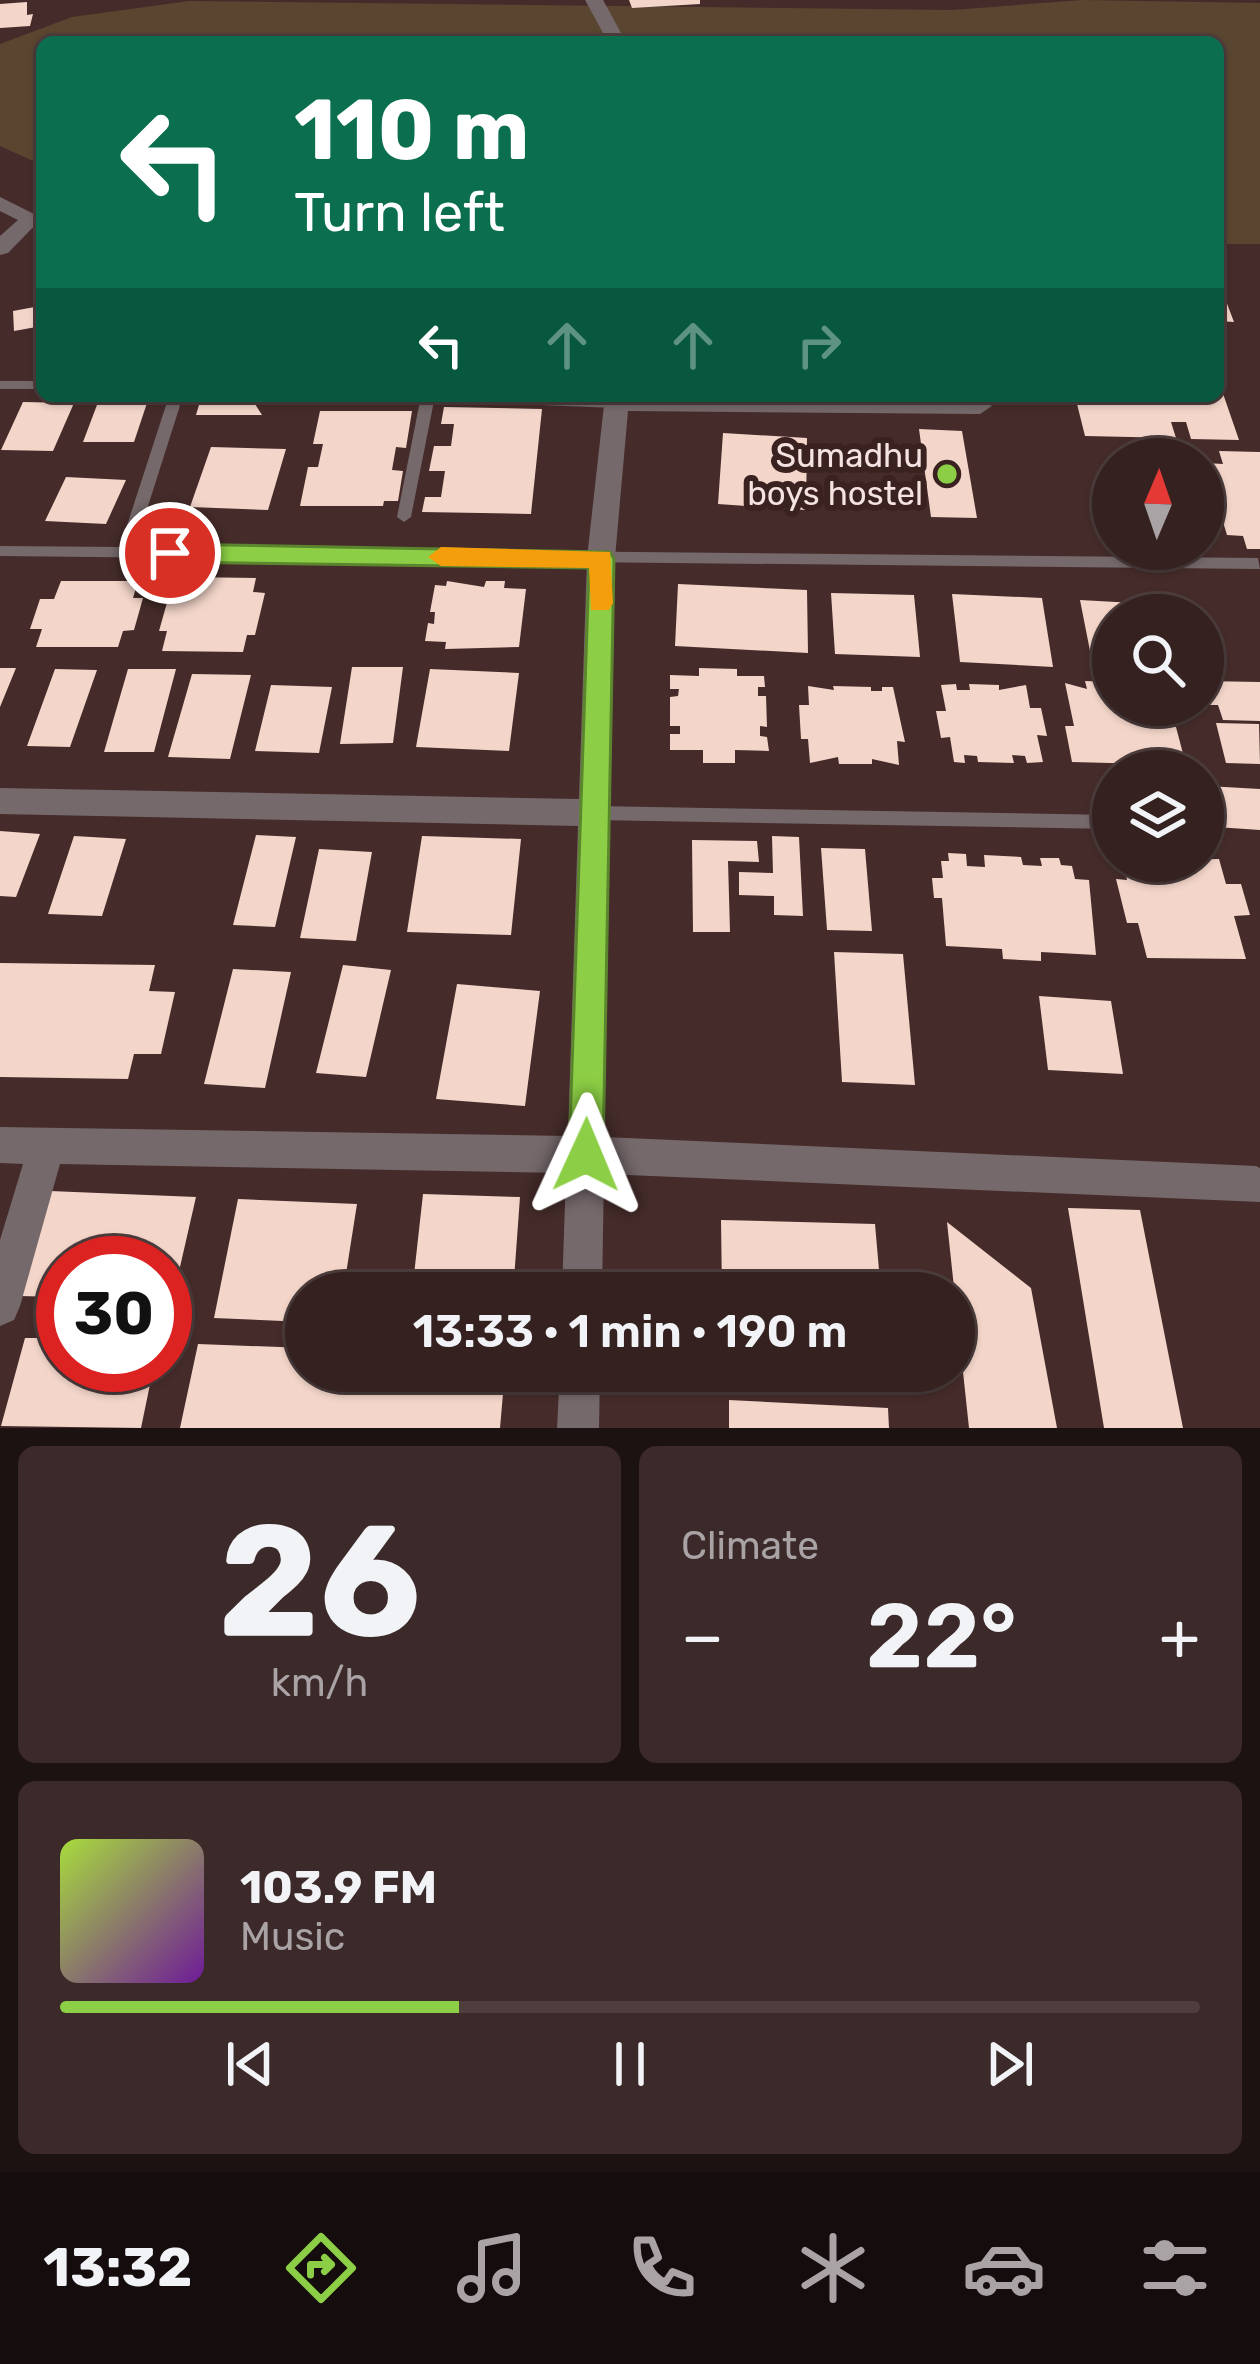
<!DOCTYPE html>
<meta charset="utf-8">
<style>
:root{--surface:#342120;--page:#3c2929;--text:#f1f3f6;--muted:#a9a3a5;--line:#4e3e3e;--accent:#8cce45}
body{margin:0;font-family:Rubik,sans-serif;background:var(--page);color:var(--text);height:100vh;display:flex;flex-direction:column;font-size:45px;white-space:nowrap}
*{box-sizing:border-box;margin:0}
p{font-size:39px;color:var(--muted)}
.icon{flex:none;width:66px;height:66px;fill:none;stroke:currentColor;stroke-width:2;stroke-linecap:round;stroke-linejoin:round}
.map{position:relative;height:1428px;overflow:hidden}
.drawer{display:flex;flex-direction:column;gap:18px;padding:18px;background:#1d1212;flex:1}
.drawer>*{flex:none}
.hud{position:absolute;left:36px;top:36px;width:1188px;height:366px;border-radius:18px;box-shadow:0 3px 9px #0004,0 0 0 3px var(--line);background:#0b6e4f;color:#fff;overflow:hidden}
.needle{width:78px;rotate:2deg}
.tools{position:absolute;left:1092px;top:438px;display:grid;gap:24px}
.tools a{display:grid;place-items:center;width:132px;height:132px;border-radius:50%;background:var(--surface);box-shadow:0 3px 9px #0004,0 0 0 3px var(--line);font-size:60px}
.speed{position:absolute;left:36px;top:1236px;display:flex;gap:24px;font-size:60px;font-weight:700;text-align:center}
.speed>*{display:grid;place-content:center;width:156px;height:156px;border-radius:50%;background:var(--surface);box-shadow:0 3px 9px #0004,0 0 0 3px var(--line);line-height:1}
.speed .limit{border:18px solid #d22;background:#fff;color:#111}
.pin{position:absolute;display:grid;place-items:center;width:102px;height:102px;color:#fff;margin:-51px;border:6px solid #fff;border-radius:50%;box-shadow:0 3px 12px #0007}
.me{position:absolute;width:132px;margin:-66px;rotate:1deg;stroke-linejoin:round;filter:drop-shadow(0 0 9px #0008)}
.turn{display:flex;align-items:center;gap:42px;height:252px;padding:0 60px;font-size:54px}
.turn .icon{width:156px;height:156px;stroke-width:2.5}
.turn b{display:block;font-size:84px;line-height:102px}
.lanes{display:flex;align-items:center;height:114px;padding:0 60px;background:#0003;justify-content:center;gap:60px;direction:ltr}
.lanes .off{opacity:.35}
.big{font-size:90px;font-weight:600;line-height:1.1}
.drawer .card{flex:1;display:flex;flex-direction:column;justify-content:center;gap:18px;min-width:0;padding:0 42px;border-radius:18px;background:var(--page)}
.drawer .dial{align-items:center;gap:0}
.dial b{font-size:156px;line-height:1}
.song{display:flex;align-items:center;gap:36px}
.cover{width:144px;height:144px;border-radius:18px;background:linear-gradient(135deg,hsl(80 70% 55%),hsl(280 70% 35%))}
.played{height:12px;border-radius:6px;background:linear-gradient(90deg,var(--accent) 35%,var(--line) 35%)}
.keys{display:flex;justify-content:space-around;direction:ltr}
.heat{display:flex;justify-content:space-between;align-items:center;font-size:66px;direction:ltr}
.drawer .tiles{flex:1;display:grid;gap:18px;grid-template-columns:1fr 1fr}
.card:last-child{grid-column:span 2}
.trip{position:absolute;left:285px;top:1272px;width:690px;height:120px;border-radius:60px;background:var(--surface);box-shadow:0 3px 9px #0004,0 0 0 3px var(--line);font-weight:600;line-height:120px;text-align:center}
.dock{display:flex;height:192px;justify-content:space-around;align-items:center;background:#150d0d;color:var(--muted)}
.dock .icon{width:84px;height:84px}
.dock .selected{color:var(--accent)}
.dock b{font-size:54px;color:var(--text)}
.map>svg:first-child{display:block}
</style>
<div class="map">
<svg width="1260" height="1428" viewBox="0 0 1260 1428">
<rect width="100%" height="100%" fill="#452c2a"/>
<!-- green -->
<path fill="#5a4530" d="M1082 0 1260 3V244H1218V42H42V165L0 146V44L72 17 189 1 952 10Z"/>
<!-- building -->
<path fill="#f3d5c9" d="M629 0H700V4L632 8Z
M27 2V15L33 14 30 26 0 28V4Z
M1218 280 1234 322 1218 321Z
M40 306 42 326 14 331 13 311Z
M1219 382 1239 440 1191 439 1186 422H1171L1176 438 1085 436 1075 396H1218Z
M100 397H149L134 442H83Z
M201 398 255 404 262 415H196Z
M23 402 74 403 53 451 1 450Z
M444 407 542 409 531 514 422 512 425 497H441L445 471H429L434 446H451L454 424H441Z
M320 411H412L406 448 396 447 392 470 403 471 398 501H384L383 506H300L308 467H318L323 444H313Z
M919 429 962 431 977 518 931 517Z
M723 433 807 438 806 510 718 504Z
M211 447 286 449 268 510 190 507Z
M1219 451 1260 452V549H1247L1243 536 1227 535 1205 463 1223 464Z
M66 477 126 480 106 524 45 521Z
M185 577 256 578 253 592 265 593 255 635H247L243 652 162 651 167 631H159L170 592H181Z
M61 581H138L133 598H143L134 630 123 631 118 647H36L42 629H30L40 599H54Z
M447 581 484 587 486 581H505L504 588 526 589 519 647 445 649 446 642 425 641 428 623 434 624 435 612H430L435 585 446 586Z
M678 584 807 590 808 653 675 646Z
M831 593 914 595 920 657 835 654Z
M952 594 1042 598 1053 667 960 662Z
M1080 600 1171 605 1174 615H1113V657L1091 656Z
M352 667H403L393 743 340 744Z
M0 668H16L0 707Z
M699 668 737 669V676H764L765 687H758V696H766L767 727 760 726V736L767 737 769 751 735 750V763H703V750H670V734H680V726H670V697L678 696 679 689H670V675L699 676Z
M55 669 97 670 70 747 27 746Z
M128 669H176L154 752H104Z
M430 669 519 673 509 751 416 747Z
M192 674 251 675 230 759 168 757Z
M1085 681 1113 682V705H1159L1164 727H1176L1186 765 1072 762 1065 726H1074L1065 683 1087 689Z
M1203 681 1260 682V721L1223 720 1218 705H1209Z
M956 684 957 690H970L969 684 999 685V690L1026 685 1030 708H1041L1047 736 1037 735 1043 762 1027 763 1025 756 1012 755 1014 763 978 762 977 756 964 755 965 763 954 762 950 737 941 738 936 711H946L941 685Z
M271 685 332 687 319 753 255 751Z
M808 686 834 690 833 686 871 687V691H882V687H893L905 742 897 741 899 765 872 759V764H839L838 757 810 763 808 739H801L799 705H809Z
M1216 723 1259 724 1260 764 1226 763Z
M1207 786 1260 789V830L1216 827Z
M0 831 40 834 16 897 0 896Z
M256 835 296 837 275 927 233 925Z
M74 836 126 839 102 916 48 914Z
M422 836 521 839 511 935 407 932Z
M772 836 799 837 803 916 774 915V896L739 895V872L773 873Z
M692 840 757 841 759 862 728 861 730 932H693Z
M821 848 865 849 872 931 827 930Z
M319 849 372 852 356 941 300 938Z
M948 853 966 854 967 866 985 867 984 855 1021 857 1023 865 1042 866 1040 858H1059L1061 865 1072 866 1075 879 1089 880 1096 955 1041 952V961L1003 959 1002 949 946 946 942 898H934L932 878H943L941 861H949Z
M1219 859 1226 884H1241L1250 915 1234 916 1246 959 1147 958 1138 923H1127L1116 879 1127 880 1123 861Z
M834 952 903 954 915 1085 842 1082Z
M0 963 155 965 149 991 175 992 161 1054H134L128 1079 0 1077Z
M343 965 391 970 366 1077 316 1073Z
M233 969 291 972 265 1088 204 1084Z
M457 984 540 991 525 1106 436 1099Z
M1039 996 1111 1001 1123 1074 1048 1070Z
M50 1191 196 1197 172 1302H165V1263H63V1297L19 1296Z
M423 1194 520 1197 513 1293H412Z
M238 1199 357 1204 343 1293H306V1322L214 1318Z
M1068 1208 1140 1210 1183 1428H1104Z
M721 1220 875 1224 881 1293H722Z
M947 1222 1031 1288 1057 1428H969Z
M25 1338H63V1365H154L141 1428 1 1426Z
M198 1344 306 1348V1371H505L500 1428H180Z
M723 1371H887L888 1387 723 1383Z
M729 1400 888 1408 889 1428H729Z"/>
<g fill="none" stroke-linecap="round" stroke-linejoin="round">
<!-- lane -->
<path fill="#76696c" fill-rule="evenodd" d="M0 381H42V389H0Z
M169 396H183L135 547 1258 558 1260 569 0 556V546L120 547Z
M421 396 616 398 623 403 616 408 434 401 411 517 404 522 397 517Z
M595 806 1113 815V829L595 820 589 818 586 813 589 808Z"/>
<!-- street -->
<path fill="#76696c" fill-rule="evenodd" d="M585 0H603L626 42H608Z
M0 197 42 218 8 253 0 255V236L18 220 0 211Z
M605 396 980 398 992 406 980 414 628 411 615 558 604 1137 1256 1166 1260 1168V1202L604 1174 602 1293H562L566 1173 60 1164 20 1306 14 1320 0 1326V1240L23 1164 0 1163V1127L568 1136 578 826 0 814V788L579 799 587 558Z
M560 1371H600L599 1428H557Z"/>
</g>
<!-- route -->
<path fill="#8cce45" stroke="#5b862d" stroke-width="3" d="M170 544 610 552 614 559 603 1155 598 1167 586 1171 574 1167 569 1155 589 568 170 562 158 553Z"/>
<!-- slow -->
<path fill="#f59e0b" d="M441 547 610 552 613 603 609 610H591L589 568 441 566 428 557Z"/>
<!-- markers -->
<circle fill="#8cce45" stroke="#3a2221" stroke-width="4.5" cx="947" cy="474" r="12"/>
<g text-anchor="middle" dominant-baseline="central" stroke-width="12" stroke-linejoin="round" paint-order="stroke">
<!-- poi labels -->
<g font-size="33" fill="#f4e3e2" stroke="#3a2221" text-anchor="end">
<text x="923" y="455">Sumadhu<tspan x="923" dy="38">boys hostel</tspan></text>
</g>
</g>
</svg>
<div class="tools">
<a><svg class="needle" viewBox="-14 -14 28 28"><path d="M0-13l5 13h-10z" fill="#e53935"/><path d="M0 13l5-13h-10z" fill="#a9a3a5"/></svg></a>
<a><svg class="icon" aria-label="search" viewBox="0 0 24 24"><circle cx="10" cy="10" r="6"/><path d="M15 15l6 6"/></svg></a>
<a><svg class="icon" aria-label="layers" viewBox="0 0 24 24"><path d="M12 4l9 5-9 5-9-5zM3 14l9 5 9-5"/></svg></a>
</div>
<div class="speed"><div class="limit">30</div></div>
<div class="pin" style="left:170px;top:553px;background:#d93025"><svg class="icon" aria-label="arrive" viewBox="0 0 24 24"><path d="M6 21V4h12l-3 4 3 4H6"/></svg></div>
<svg class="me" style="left:586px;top:1155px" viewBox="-20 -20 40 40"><path d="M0-17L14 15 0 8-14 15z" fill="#8cce45" stroke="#fff" stroke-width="4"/></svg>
<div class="trip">13:33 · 1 min · 190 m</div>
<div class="hud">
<div class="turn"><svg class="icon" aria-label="left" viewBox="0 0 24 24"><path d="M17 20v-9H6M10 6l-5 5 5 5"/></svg><div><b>110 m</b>Turn left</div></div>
<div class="lanes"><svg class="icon" aria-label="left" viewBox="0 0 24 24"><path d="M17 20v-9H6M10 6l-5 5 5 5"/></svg><svg class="icon off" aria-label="ahead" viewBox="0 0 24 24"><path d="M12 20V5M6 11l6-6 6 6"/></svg><svg class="icon off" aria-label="ahead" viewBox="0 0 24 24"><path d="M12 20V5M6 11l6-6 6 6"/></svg><svg class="icon off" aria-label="right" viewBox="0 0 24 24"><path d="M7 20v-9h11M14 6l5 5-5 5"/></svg></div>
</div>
</div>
<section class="drawer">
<div class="tiles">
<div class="card dial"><b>26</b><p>km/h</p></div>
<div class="card"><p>Climate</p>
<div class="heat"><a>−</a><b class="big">22°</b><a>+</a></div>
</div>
<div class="card">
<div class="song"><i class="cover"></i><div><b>103.9 FM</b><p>Music</p></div></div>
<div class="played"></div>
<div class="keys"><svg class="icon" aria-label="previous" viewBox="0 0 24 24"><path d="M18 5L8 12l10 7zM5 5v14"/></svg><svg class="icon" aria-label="pause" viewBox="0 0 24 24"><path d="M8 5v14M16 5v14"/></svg><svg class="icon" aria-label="next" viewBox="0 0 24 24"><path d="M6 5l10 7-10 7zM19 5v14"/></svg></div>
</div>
</div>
</section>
<nav class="dock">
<b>13:32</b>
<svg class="icon selected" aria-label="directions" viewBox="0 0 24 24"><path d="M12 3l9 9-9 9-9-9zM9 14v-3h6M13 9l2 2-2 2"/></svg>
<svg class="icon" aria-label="music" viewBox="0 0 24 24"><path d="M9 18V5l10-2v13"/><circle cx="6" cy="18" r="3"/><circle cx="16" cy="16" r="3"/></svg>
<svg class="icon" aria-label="phone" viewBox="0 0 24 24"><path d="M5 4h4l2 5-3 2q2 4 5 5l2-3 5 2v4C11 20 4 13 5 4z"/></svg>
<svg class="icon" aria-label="climate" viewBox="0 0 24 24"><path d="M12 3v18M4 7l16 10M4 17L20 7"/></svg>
<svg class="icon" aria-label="car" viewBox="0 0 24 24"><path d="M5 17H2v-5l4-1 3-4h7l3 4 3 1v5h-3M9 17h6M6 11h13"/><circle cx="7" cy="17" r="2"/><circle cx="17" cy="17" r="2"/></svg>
<svg class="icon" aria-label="filters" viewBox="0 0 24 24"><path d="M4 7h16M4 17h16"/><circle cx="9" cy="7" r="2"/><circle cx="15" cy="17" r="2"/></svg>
</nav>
